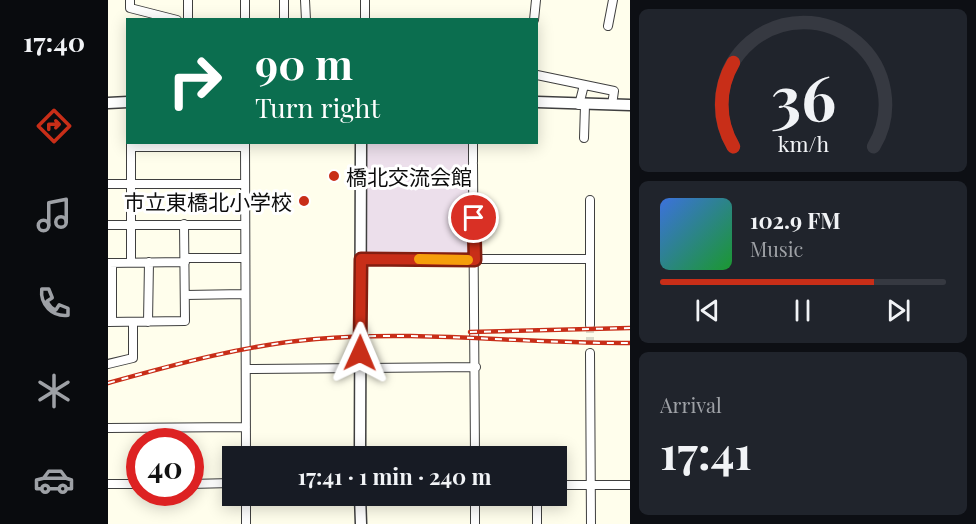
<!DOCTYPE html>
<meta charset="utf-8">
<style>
:root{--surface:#171b24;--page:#20242c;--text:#f1f3f6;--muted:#9ea1a6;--line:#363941;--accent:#c82e18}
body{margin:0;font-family:"Playfair Display","Noto Sans JP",serif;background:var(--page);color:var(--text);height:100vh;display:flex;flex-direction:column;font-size:22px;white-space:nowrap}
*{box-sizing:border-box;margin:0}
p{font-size:20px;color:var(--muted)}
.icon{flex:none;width:33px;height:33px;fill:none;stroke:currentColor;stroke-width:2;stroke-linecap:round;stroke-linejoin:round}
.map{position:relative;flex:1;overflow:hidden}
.side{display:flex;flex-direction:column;gap:9px;padding:9px;background:#0d0f14;width:346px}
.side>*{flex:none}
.guide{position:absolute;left:18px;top:18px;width:412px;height:126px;border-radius:0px;box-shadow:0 3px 15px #0003;background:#0b6e4f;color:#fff;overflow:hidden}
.speed{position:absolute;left:18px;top:428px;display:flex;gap:12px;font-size:30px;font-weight:700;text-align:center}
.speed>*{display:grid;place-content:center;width:78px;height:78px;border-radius:50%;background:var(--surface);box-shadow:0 3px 15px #0003;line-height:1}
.speed .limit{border:9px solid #d22;background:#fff;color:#111}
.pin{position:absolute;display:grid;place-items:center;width:51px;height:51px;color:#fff;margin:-26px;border:3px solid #fff;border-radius:50%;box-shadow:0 2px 6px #0007}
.me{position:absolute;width:66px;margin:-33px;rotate:1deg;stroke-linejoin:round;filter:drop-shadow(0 0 4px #0008)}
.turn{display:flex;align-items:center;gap:21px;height:126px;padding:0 30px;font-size:27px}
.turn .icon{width:78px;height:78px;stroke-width:2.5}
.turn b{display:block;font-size:42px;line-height:51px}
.big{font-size:45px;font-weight:700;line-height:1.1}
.side .card{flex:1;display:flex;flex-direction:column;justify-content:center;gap:9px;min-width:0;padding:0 21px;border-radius:9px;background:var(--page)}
.side .dial{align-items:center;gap:0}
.dial svg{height:156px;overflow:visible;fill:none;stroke:var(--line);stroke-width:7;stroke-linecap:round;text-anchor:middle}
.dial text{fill:var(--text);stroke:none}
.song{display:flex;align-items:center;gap:18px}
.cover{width:72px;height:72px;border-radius:9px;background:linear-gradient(135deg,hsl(220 70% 55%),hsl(130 70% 35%))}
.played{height:6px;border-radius:3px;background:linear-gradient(90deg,var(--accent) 75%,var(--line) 75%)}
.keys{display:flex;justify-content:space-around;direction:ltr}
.trip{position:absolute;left:114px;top:446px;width:345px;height:60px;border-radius:0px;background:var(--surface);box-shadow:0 3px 15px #0003;font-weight:700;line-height:60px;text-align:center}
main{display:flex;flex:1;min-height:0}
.menu{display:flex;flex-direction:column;width:108px;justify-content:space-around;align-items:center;background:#090b0e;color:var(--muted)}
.menu .icon{width:42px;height:42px}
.menu .on{color:var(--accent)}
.menu b{font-size:27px;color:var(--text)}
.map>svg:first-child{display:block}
</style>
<main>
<nav class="menu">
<b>17:40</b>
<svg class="icon on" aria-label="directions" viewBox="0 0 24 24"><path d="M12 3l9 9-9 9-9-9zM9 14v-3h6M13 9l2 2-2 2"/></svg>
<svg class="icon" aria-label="music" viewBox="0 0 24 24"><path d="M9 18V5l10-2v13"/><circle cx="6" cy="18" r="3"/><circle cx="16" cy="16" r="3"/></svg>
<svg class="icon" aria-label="phone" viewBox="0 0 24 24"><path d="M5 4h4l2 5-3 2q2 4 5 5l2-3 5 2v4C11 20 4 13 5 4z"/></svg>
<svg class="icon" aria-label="climate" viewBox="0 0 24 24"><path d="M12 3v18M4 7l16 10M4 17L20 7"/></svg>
<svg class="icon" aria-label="car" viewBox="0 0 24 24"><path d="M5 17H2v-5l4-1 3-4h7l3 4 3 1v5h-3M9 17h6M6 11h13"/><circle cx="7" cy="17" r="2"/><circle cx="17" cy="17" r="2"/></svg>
</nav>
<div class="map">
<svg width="522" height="524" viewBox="0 0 522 524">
<rect width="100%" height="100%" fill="#fffeec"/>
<!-- industrial -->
<path fill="#ecdfeb" d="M256 143H363V256L256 255Z"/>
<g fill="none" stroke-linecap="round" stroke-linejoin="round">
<!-- minor-tunnel -->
<path stroke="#dbdaca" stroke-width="8" stroke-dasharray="8 4" stroke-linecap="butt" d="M482 325V353"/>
<!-- minor casing -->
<g stroke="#3f3f3f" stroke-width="10">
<path id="minor" d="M22 0V8L69 20
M137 0V20
M197 0 198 20
M80 20V0
M176 20V0
M257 20V0
M426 20 428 0
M500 26 505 0
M429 75 506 91 504 105
M471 105 476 85
M476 138 477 105
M23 142V262
M137 142 138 456
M23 147H137
M365 162V142
M365 164 367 456
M0 184H137
M0 225H137
M77 258H137
M253 259H482
M0 263 77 262
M77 295 137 294
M0 322 77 321 76 224
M4 322V263
M40 322 41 262
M482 325V200
M482 353 483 524
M0 364 25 358V322
M138 369 368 367
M0 428 138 427
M0 484H32
M82 484 124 483
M448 485H522
M138 495V524
M429 495V524
M367 524V495"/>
</g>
<!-- tertiary casing -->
<g stroke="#3f3f3f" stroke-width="13">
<path id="tertiary" d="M429 102 522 105
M0 103 20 102
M252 456 253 142
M252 495 253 524"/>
</g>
<!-- minor -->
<use href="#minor" stroke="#fff" stroke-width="8"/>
<!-- tertiary -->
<use href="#tertiary" stroke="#fff" stroke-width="10"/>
<!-- rail casing -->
<g stroke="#c82e18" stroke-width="4.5">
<path id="rail" d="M362 332 522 328
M0 383C69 364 137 345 208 339 312 330 417 344 522 343"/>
</g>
<!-- rail -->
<use href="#rail" stroke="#fff" stroke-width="2" stroke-dasharray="7" stroke-linecap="butt"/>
</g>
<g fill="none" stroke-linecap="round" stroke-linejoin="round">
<!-- route casing -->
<g stroke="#821e10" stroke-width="15">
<path id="route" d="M252 353 253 259 367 260 366 218"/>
</g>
<!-- route -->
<use href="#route" stroke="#c82e18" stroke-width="10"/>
<!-- slow -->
<path stroke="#f59e0b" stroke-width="10" d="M311 259 360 260"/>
</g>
<!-- markers -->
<g fill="#c82e18" stroke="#fff" stroke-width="2">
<circle cx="226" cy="176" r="6"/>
<circle cx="196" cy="201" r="6"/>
</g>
<g text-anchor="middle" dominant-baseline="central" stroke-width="6" stroke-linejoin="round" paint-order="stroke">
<!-- poi labels -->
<g font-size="21" fill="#0c0c0c" stroke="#fff" text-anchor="start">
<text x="238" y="176">橋北交流会館</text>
<text x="184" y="201" text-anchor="end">市立東橋北小学校</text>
</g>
</g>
</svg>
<div class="speed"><div class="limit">40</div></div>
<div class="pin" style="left:366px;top:218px;background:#d93025"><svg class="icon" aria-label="arrive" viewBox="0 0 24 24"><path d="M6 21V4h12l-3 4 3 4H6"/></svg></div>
<svg class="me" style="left:252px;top:353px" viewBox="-20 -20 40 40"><path d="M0-17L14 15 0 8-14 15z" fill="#c82e18" stroke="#fff" stroke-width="4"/></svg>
<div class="trip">17:41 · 1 min · 240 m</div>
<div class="guide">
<div class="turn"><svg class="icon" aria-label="right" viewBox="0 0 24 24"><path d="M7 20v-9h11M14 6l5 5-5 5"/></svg><div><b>90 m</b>Turn right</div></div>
</div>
</div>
<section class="side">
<div class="card dial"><svg viewBox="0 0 100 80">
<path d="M14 69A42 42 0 1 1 86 69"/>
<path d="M14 69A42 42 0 0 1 14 26" stroke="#c82e18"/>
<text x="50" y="56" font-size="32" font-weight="700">36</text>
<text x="50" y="72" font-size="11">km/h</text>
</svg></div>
<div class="card">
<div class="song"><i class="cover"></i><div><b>102.9 FM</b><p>Music</p></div></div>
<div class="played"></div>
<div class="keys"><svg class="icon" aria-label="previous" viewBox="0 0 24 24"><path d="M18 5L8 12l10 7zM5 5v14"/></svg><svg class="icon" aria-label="pause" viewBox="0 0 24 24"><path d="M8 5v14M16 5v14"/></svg><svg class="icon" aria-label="next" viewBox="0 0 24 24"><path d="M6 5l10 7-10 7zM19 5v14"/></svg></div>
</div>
<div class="card"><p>Arrival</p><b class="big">17:41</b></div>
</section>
</main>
